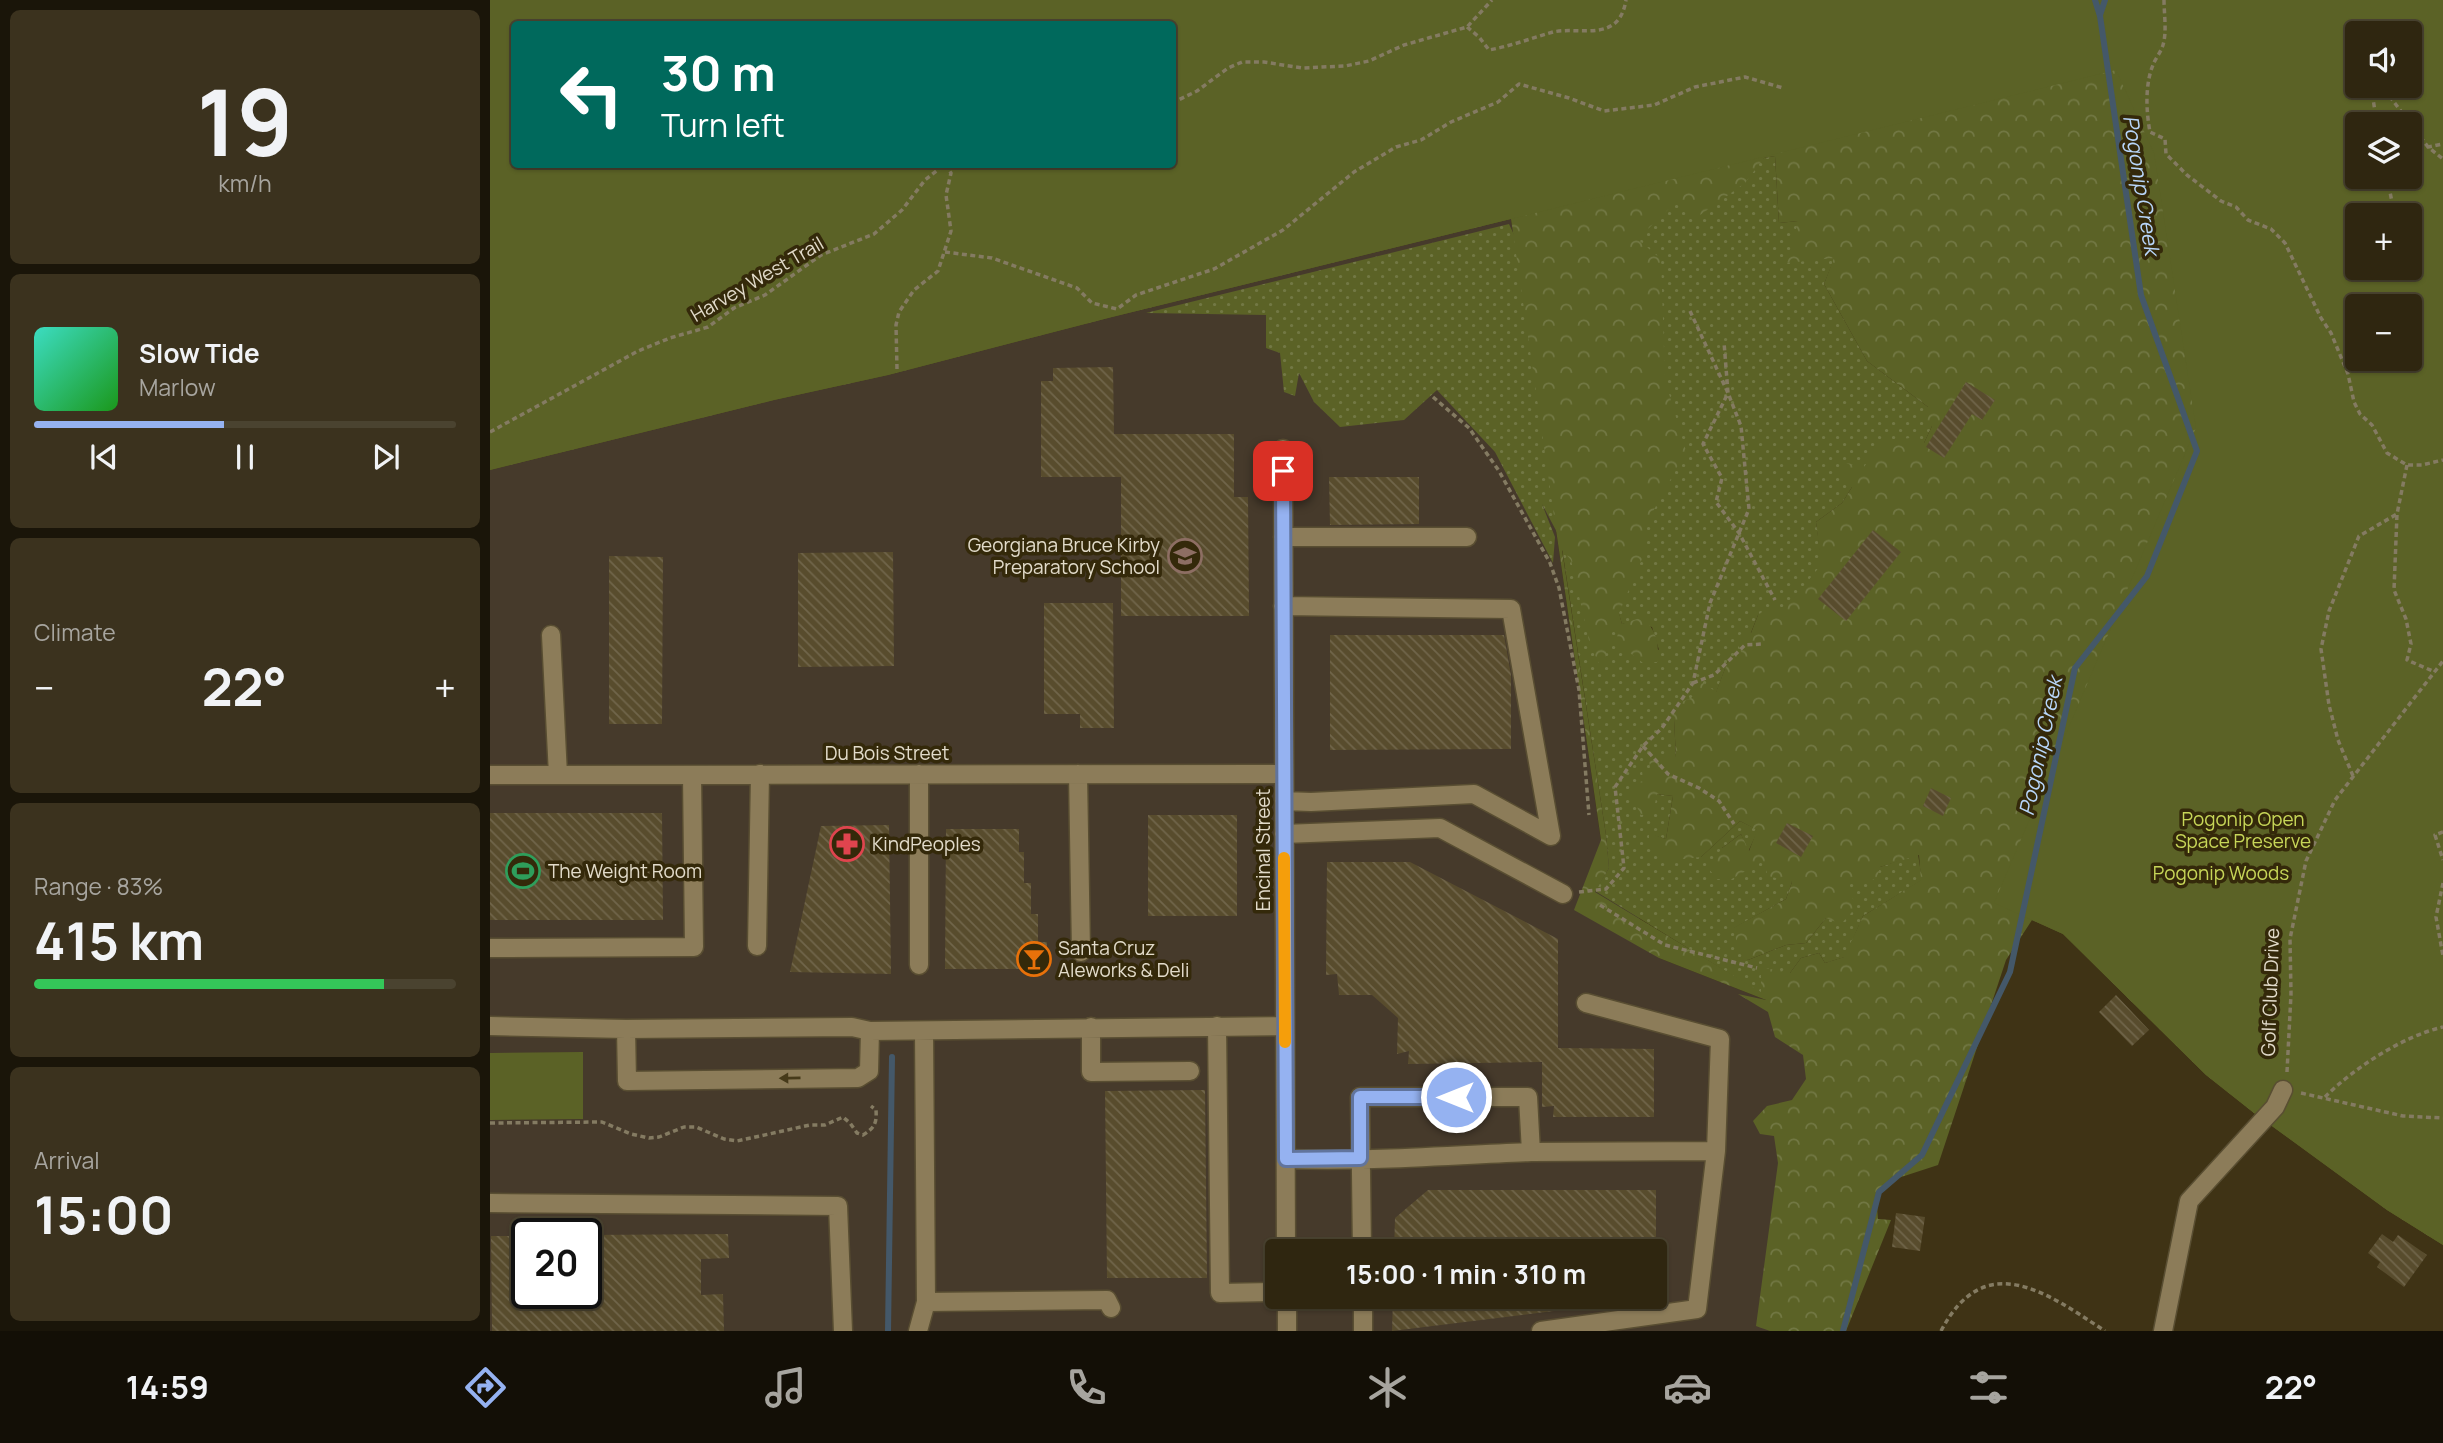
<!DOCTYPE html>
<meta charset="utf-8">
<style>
:root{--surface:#2f2610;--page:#3b321e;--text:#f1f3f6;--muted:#a7a59f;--line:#4a4330;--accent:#95b2f1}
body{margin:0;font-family:Manrope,sans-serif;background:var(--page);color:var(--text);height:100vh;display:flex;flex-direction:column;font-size:26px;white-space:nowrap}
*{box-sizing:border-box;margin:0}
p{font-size:23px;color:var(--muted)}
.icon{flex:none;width:38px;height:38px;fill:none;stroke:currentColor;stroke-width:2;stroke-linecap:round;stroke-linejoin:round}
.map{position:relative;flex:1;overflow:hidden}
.details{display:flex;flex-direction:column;gap:10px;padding:10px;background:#1a1509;width:490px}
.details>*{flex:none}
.top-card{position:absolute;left:21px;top:21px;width:665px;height:147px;border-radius:7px;box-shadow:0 2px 5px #0004,0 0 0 2px var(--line);background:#00695c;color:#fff;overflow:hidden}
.tools{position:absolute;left:1855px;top:21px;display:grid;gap:14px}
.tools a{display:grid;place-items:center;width:77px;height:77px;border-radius:7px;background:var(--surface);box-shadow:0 2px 5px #0004,0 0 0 2px var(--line);font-size:35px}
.speed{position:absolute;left:21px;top:1218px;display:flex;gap:14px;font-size:35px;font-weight:700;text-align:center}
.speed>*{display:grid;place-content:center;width:91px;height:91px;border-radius:50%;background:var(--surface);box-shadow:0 2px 5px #0004,0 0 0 2px var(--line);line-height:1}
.speed .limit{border:4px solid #111;border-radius:10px;background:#fff;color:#111}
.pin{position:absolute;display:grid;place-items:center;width:60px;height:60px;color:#fff;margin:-30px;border-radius:14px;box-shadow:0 4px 10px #0006}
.me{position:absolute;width:77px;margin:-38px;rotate:270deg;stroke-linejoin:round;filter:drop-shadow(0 0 5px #0008)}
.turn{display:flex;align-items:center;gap:24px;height:147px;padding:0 35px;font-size:32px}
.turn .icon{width:91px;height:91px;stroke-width:2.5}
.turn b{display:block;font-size:49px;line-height:60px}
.big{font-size:52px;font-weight:700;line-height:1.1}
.details .card{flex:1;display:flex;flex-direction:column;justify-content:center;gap:10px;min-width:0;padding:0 24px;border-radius:10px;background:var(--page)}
.details .dial{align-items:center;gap:0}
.dial b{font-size:91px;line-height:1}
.song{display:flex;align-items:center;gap:21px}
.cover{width:84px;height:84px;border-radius:10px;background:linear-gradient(135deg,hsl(170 70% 55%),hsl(120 70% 35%))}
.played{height:7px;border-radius:4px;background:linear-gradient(90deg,var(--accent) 45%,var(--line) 45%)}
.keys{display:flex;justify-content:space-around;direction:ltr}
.heat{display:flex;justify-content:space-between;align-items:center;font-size:38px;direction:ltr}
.charge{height:10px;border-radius:5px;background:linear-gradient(90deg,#34c759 83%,var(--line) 0)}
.trip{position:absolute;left:775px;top:1239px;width:402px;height:70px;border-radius:7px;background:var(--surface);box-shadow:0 2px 5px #0004,0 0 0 2px var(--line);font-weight:700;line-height:70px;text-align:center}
.tabs{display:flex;height:112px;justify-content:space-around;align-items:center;background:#130f06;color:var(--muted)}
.tabs .icon{width:49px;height:49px}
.tabs .active{color:var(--accent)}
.tabs b{font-size:32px;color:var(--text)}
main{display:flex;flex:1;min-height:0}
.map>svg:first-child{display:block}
</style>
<main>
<section class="details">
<div class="card dial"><b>19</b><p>km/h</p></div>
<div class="card">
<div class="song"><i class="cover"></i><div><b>Slow Tide</b><p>Marlow</p></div></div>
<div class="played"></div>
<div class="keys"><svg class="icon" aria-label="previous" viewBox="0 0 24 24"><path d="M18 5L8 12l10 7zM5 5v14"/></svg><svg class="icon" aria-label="pause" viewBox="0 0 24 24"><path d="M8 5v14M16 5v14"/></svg><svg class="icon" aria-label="next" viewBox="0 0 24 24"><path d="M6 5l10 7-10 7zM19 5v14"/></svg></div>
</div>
<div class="card"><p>Climate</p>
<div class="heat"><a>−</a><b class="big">22°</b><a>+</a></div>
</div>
<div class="card"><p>Range · 83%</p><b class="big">415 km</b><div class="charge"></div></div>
<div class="card"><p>Arrival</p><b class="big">15:00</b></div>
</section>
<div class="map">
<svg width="1953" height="1331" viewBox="0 0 1953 1331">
<defs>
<pattern id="grass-dots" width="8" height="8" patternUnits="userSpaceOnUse" patternTransform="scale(1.75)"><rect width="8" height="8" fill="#5b6226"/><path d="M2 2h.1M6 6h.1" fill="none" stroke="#727844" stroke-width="1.8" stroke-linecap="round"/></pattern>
<pattern id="forest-crowns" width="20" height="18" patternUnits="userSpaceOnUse" patternTransform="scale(1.75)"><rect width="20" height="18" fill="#5b6226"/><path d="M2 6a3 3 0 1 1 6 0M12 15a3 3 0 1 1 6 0" fill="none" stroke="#727844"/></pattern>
<pattern id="building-back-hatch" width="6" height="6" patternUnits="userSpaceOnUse" patternTransform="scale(1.75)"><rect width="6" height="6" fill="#584c2d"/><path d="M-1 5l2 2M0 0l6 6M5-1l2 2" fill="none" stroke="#70654a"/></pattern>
</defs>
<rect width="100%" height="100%" fill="#3f3315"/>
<!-- industrial -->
<path fill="#463a2b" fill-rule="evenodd" d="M1021 219 1111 841 1169 958 1286 1004 1378 1028 1329 1331H0V470L284 400 398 375 622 317ZM37 1234H96V1293H37ZM788 1251H1166V1297H788Z"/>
<!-- grass -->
<path fill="url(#grass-dots)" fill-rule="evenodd" d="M1285 156 1289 223 1308 221 1345 257 1334 284 1377 361 1438 407 1442 426 1434 443H1426L1362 487 1352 503 1326 522 1332 565 1294 611 1268 615 1252 655 1239 658 1226 693 1203 697 1184 718 1186 758 1167 794 1183 796 1176 839 1159 834 1211 857 1250 821 1268 830 1258 852 1251 834 1232 848 1274 861 1302 882 1296 899 1244 928 1258 960 1296 945 1316 943 1336 918 1346 882 1428 854 1432 880 1373 916 1355 957 1335 963 1329 953 1311 958 1300 973 1271 993 1105 891 1119 868 1116 835 1072 548 1079 555 1052 504 1065 537 1063 563 1005 452 947 390 914 420 850 427 824 402 809 373 805 396 794 392 790 353 776 348V315L656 313 1019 224 1032 252 1085 239 1274 158ZM1129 614 1132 624 1143 622 1162 627 1169 650 1129 626Z"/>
<!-- forest -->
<path fill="url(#forest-crowns)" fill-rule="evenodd" d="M0 0H1953V74L1867 124 1793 188 1953 174V1245L1897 1210 1764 1113 1716 1075 1573 934 1542 920 1516 960 1448 1165 1402 1180 1386 1194 1388 1219 1401 1220 1356 1331H1280L1266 1326 1288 1163 1284 1136 1270 1134 1263 1121 1277 1106 1302 1100 1316 1079 1313 1055 1285 1037 1278 1012 1248 994 1276 1000 1169 958 1084 910 1111 840 1021 219 622 317 398 375 284 400 0 470ZM24 24H682V164H24ZM1867 33H1920V86H1867ZM1285 156 1289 223 1308 221 1297 263 1344 258 1334 284 1377 361 1438 407 1428 417 1442 426 1434 443H1426L1420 438 1391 442 1374 467 1357 463 1350 475 1362 487 1352 503 1326 522 1331 565 1294 610 1280 606 1268 615 1261 633 1253 632 1246 639 1252 654 1239 658 1226 692 1214 683 1205 685 1203 697 1178 708 1184 719 1186 757H1159L1160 769 1152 770 1153 781 1143 784 1141 795 1151 815 1163 813 1167 794 1183 796 1176 839 1159 833V846L1173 861 1211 857 1250 821 1267 830 1259 851 1251 834 1232 848 1218 868 1227 879 1240 880 1273 861 1278 876 1302 882 1296 899 1243 928 1249 950 1258 960 1296 945 1316 943 1336 918 1351 924 1362 912 1365 901 1348 882 1371 885 1387 878 1390 867 1429 855 1431 880 1373 916 1354 957 1335 963 1329 953 1311 958 1300 973 1271 967V992L1105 892 1119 868 1116 835 1072 550 1081 560 1100 645 1113 672 1120 633 1128 627 1127 643 1153 663 1167 662C1170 643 1166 631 1153 617L1132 624 1129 613 1157 547 1154 528 1196 451 1175 380 1171 259 1145 237 1159 228 1188 200 1206 218 1255 183 1274 158ZM1867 215H1920V268H1867ZM1867 306H1920V359H1867Z"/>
<!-- park -->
<path fill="#5b6226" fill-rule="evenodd" d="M0 0H1953V1245L1897 1210 1764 1113 1716 1075 1573 934 1504 903 1706 428 1664 153 1626 70 622 317 398 375 284 400 0 470ZM24 24H682V164H24ZM1867 33H1920V86H1867ZM1867 124H1920V177H1867ZM1867 215H1920V268H1867ZM1867 306H1920V359H1867Z
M93 1052V1119L0 1120V1053Z"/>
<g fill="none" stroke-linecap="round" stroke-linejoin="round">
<!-- stream -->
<path stroke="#445869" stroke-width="6" d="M1610 15 1615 0
M398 1331 402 1057
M1353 1331 1389 1192 1432 1155 1520 972 1585 668 1657 576 1707 451 1651 295 1610 16 1605 0"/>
</g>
<!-- building -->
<path fill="url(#building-back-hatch)" d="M623 367 624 434H744V497H758L759 616H631V477H551V381H563V368Z
M1476 382 1505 400 1492 420 1482 414 1454 458 1436 447Z
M839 477H929V524L840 525Z
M1383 530 1411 552 1356 621 1328 599Z
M403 552 404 666 308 667V553Z
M119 556 173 557 172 724H119Z
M554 603H623L624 728H590V714H554Z
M840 635H1014L1021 675V749L840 750Z
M1441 788 1461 798 1453 816 1433 806Z
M0 813H172L173 920H0Z
M658 815H747V916H658Z
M1297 823 1323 836 1311 857 1286 843Z
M399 825 401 974 300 972 331 826Z
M456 829H529V852H534V883H541V914H548V942H557L556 969H455Z
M837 862H920L1068 939V1048L1164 1049V1117H1063L1064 1106 1052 1107V1062L918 1064 919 1051 907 1054 908 1018 882 995H849L847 974 836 975Z
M1626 995 1659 1030 1642 1046 1609 1012Z
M715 1090 717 1278H617L615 1091Z
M938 1190H1166V1251H904L905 1218Z
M1406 1213 1435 1217 1430 1251 1402 1247Z
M238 1234 239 1258 211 1259V1295L233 1294 234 1331H2L1 1236H37V1293H96V1235Z
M1892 1234 1903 1242 1908 1235 1937 1255 1914 1287 1887 1267 1890 1262 1878 1253Z
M903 1297H1095L1096 1307 902 1331Z"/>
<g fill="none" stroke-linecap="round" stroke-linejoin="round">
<!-- minor casing -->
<g stroke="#594e32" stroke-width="21">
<path id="minor" d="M793 449 796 1251
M793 537H977
M793 606 1021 609 1061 836 984 794 821 802 794 801
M61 635 68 775
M588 774 591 952
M0 775 794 774
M794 834 950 828 1073 894
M267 946 270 774
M0 948 204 947 202 775
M429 965V774
M0 1026 136 1029 362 1027 380 1031 379 1071 368 1078 137 1081 136 1029
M727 1026 730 1293 788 1292
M601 1027V1072L700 1071
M380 1031 795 1026
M1041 1152 1226 1151 1230 1039 1096 1003
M796 1159C877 1162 960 1155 1041 1152L1038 1097H870L872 1251
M0 1203 348 1206 353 1331
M797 1297V1331
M873 1297V1331
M436 1302 617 1300 621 1308
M428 1331 436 1302 434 1031
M1051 1331 1207 1309 1226 1151
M1673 1331 1699 1201 1785 1107 1793 1090"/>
</g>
<!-- path -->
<path stroke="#847b62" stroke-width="3.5" stroke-dasharray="5 3.5" stroke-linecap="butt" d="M1674 0C1674 14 1677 32 1673 45 1671 52 1665 59 1663 65 1655 84 1656 111 1660 132L1675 139 1676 154 1697 175 1731 201 1746 207 1758 220 1781 229 1795 243 1831 318 1841 333 1858 374 1864 402 1870 414 1882 425 1897 453 1917 465H1932L1953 460
M977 27 989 37 999 50C1021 46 1042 38 1063 32 1090 26 1129 44 1136 0
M682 103 707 91 738 68 752 62H774L812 68 855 66 879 61 914 45 977 27 1002 0
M1887 124 1881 86 1901 98 1938 147 1953 159
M1920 146 1938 147 1953 144
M1897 177 1904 212
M455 252 502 258 587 288 602 303 627 309 646 295 724 269 793 230 864 172 906 147 931 140 961 122 1008 102 1029 84 1079 98 1114 111 1164 105 1205 87 1255 77 1293 88
M1200 311 1238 393 1213 444 1232 478 1226 502 1249 533 1285 600
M407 369 406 325 409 312 424 290 448 271 461 231 456 195 461 173 455 164
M943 397 979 428 1009 471 1060 563 1069 588 1089 690 1099 815
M0 432 148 351 180 338 218 327 244 308 275 295 331 255 384 234 412 210 435 180 455 164
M1917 465 1907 514 1904 590 1916 619 1921 644 1917 660 1945 672
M1203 683 1224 675 1255 645 1273 644
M1153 746 1178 774 1209 788 1229 801 1244 824
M1863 776 1848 740 1839 705 1831 649 1839 611 1869 536 1907 514
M1953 832 1945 835 1953 860
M1953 883 1946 917 1953 956
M1089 892 1116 889 1134 868 1125 787 1153 746 1172 728 1203 683 1220 603 1259 509 1251 426 1238 393 1234 342
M1110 905 1175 945 1267 968
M1797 1072 1801 994 1800 939 1816 861 1845 800 1953 661
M1811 1093 1913 1116 1953 1118
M1835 1097C1864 1068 1913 1036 1953 1027
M0 1123 112 1122 141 1134 159 1138 169 1137 194 1127H206L234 1139 247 1141 320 1125H335L353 1117 360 1123 367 1133 373 1135C384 1128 387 1124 386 1110L381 1106
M1451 1331C1495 1247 1557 1293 1615 1331"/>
<!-- minor -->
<use href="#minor" stroke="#8c7c59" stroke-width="18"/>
</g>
<!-- one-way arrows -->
<defs><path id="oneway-solid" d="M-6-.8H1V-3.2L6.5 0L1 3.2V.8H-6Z" transform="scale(1.75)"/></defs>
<use fill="#463a1a" href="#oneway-solid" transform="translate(300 1078) rotate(179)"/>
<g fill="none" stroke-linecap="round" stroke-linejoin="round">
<!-- route casing -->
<g stroke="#61749d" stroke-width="18">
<path id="route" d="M793 471 796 1159 870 1158V1097H966"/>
</g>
<!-- route -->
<use href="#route" stroke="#95b2f1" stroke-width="12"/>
<!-- slow -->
<path stroke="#f59e0b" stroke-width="12" d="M794 858 795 1042"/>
</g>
<!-- icons -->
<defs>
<g id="school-ring" transform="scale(1.75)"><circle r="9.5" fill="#34290a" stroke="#8d6e63" stroke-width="1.5"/><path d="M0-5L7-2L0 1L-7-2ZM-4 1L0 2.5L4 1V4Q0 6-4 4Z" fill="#8d6e63"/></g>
<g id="pharmacy-ring" transform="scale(1.75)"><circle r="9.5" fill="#34290a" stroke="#e0444e" stroke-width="1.5"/><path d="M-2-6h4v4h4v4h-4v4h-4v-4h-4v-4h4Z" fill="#e0444e"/></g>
<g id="stadium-ring" transform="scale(1.75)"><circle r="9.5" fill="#34290a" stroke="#2e9e5b" stroke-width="1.5"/><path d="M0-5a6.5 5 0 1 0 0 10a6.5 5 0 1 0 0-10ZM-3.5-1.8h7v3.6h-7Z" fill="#2e9e5b"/></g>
<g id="bar-ring" transform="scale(1.75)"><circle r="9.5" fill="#34290a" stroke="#e8710a" stroke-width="1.5"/><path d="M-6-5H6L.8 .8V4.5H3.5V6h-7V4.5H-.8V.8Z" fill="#e8710a"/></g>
</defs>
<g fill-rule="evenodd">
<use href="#school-ring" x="695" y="556"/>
<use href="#pharmacy-ring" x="357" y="844"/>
<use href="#stadium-ring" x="33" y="871"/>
<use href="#bar-ring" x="544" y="959"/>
</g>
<g text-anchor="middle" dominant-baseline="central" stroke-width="7" stroke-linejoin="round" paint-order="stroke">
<!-- street labels -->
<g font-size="19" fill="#e2dbca" stroke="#34290a">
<text transform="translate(267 279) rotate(-30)">Harvey West Trail</text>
<text x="397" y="753">Du Bois Street</text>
<text transform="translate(773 850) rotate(-90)">Encinal Street</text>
<text transform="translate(1780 992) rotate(-88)">Golf Club Drive</text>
</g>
<!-- poi labels -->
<g font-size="19" fill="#e2dbca" stroke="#34290a" text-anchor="start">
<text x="670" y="545" text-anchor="end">Georgiana Bruce Kirby<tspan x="670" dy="22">Preparatory School</tspan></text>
<text x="382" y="844">KindPeoples</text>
<text x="58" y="871">The Weight Room</text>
<text x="568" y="948">Santa Cruz<tspan x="568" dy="22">Aleworks &amp; Deli</tspan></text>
</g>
<!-- park labels -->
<g font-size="19" fill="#c7d658" stroke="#34290a">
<text x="1753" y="819">Pogonip Open<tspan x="1753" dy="22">Space Preserve</tspan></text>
<text x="1731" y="873">Pogonip Woods</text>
</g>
<!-- water labels -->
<g font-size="21" font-style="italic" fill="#b8d6fa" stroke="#34290a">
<text transform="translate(1652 185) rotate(81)">Pogonip Creek</text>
<text transform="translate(1550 746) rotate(-78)">Pogonip Creek</text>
</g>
</g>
</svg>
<div class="tools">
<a><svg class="icon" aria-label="sound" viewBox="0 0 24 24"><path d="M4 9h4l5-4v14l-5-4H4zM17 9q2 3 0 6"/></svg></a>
<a><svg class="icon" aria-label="layers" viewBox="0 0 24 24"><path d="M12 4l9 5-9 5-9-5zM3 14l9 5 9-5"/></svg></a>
<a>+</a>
<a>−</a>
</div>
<div class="speed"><div class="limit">20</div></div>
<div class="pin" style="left:793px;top:471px;background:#d93025"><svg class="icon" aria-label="arrive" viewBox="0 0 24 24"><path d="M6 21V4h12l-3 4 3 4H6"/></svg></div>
<svg class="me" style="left:966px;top:1097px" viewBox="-20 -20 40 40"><circle r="17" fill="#95b2f1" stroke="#fff" stroke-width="3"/><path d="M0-11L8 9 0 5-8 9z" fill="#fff"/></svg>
<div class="trip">15:00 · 1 min · 310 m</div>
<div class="top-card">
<div class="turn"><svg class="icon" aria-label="left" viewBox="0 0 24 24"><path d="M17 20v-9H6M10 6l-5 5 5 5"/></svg><div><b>30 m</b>Turn left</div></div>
</div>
</div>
</main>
<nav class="tabs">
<b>14:59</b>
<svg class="icon active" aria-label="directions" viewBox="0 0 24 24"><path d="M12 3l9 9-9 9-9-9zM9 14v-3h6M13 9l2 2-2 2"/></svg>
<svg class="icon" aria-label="music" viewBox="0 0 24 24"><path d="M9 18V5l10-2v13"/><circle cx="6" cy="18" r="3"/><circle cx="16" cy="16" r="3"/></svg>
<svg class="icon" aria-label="phone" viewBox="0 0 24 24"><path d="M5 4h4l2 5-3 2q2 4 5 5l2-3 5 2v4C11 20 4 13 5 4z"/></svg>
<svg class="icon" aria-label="climate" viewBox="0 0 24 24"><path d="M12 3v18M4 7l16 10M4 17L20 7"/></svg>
<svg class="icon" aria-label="car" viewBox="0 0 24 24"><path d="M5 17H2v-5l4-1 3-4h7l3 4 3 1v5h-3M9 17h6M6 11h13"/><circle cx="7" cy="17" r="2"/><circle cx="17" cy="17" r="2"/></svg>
<svg class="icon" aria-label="filters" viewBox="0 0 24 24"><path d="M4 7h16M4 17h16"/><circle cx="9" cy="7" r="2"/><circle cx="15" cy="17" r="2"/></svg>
<b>22°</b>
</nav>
